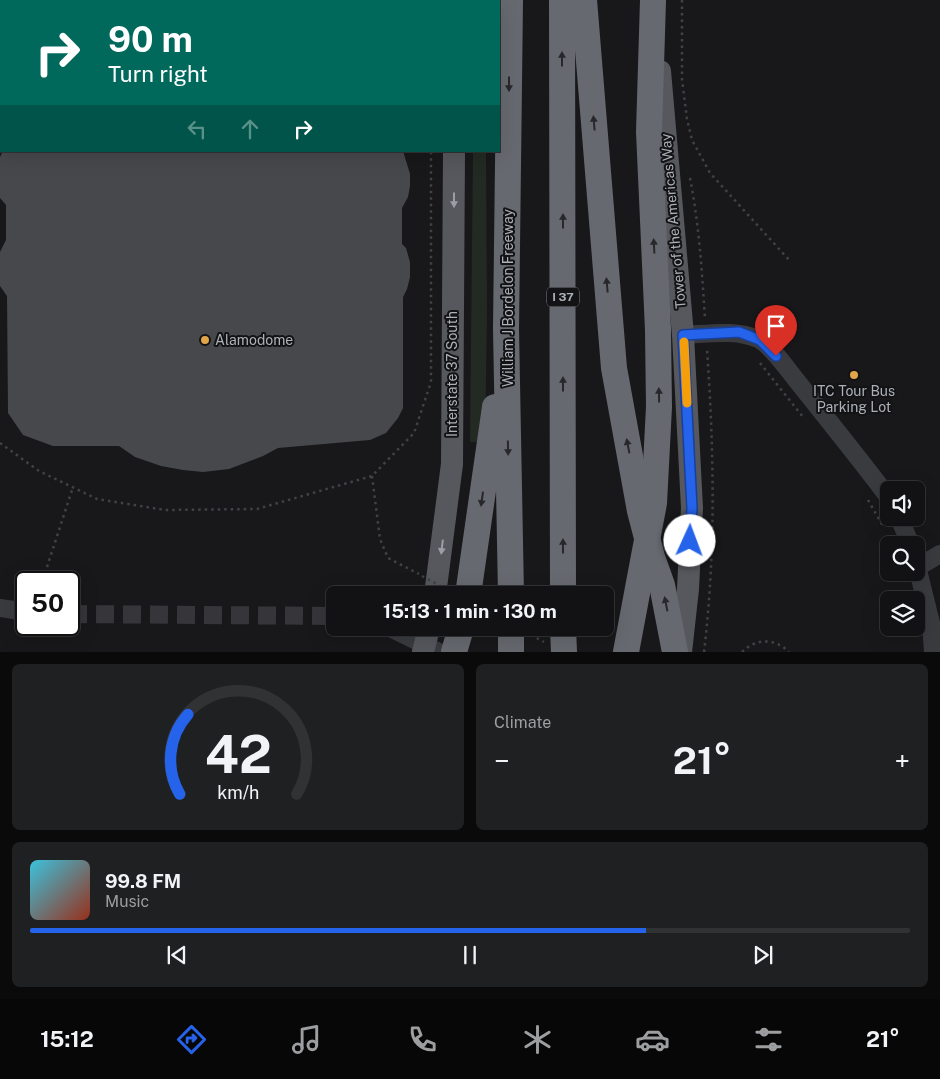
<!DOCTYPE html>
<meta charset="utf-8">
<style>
:root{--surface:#121214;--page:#1f2022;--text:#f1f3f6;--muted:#9c9ea0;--line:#313234;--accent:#2563eb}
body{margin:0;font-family:"Public Sans",sans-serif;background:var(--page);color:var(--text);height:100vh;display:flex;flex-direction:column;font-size:19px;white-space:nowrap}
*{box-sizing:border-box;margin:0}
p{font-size:16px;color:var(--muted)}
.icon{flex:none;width:28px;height:28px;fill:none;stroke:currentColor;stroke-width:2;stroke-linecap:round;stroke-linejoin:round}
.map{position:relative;height:652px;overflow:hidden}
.panel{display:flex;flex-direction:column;gap:12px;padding:12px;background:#0a0a0b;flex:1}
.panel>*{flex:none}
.banner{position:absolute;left:0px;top:0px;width:500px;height:152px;box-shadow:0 5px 20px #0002,0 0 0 1px var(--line);background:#00695c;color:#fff;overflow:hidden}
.tools{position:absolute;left:880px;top:481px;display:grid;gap:10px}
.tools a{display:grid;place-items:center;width:45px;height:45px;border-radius:8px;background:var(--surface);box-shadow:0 5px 20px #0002,0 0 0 1px var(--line);font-size:25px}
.speed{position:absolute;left:15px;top:571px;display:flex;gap:10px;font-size:25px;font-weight:700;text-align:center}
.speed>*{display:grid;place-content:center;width:65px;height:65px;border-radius:50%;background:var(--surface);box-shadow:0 5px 20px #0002,0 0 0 1px var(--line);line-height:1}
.speed .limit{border:2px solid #111;border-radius:8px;background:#fff;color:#111}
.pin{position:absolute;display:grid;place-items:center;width:42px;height:42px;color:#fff;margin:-51px -21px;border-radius:50% 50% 50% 0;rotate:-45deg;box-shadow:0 0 5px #0007}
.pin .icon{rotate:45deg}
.me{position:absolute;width:55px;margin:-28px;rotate:2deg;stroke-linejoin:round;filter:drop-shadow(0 0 4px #0008)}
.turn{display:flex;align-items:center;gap:18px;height:105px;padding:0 25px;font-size:22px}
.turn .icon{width:65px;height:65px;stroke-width:2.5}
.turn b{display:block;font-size:35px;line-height:42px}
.lanes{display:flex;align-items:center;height:48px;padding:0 25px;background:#0003;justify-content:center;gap:25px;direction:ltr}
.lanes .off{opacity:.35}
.big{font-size:38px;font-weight:700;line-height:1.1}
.panel .card{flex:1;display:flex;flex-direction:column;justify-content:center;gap:8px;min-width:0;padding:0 18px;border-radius:8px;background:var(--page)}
.panel .dial{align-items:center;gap:0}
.dial svg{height:130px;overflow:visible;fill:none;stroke:var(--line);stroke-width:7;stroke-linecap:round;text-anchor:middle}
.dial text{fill:var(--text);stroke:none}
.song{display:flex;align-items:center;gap:15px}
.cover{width:60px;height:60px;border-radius:8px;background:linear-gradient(135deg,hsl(190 70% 55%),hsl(10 70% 35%))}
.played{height:5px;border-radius:2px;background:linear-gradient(90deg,var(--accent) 70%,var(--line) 70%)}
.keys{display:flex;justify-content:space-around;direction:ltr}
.heat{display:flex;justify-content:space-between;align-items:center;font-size:28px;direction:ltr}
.panel .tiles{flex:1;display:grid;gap:12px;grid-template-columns:1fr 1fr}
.card:last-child{grid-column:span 2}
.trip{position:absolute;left:326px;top:586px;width:288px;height:50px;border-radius:8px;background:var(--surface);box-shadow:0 5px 20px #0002,0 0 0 1px var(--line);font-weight:700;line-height:50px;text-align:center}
.menu{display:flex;height:80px;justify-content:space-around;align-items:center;background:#070708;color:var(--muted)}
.menu .icon{width:35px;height:35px}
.menu .active{color:var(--accent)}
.menu b{font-size:22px;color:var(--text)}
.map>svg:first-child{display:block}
</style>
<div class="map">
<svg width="940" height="652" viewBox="0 0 940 652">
<rect width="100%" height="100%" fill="#18181a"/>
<!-- green -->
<path fill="#232a23" d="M473 151H486L487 312 485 442H470Z"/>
<!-- building -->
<path fill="#47484c" d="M3 151H403L410 174V186L408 197 402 208V244L406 248 410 262V277L407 289 403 297V408L398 418 386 433 370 440 278 448 263 456 229 469 203 472 183 470 161 466 135 457 119 446H53L23 435 8 413 7 296 0 286V252L6 240V205L0 198V157Z"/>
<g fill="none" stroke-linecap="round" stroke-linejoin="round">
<!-- minor-tunnel -->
<path stroke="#36363a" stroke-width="18" stroke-dasharray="18 9" stroke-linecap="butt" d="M69 614 335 616"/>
<!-- path -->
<path stroke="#404245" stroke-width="2.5" stroke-dasharray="2.5 4" stroke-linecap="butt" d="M682 0V79L687 119 692 140 710 173 790 261
M432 1V0
M690 178C699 224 702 271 705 319
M760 363 803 417
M0 443 39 471 97 499 165 510 257 509 372 476 414 433 431 382V151
M372 476 380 539 388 558 419 574
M868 500 883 526
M47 567 73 487
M531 635 544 642
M704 652C716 551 714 450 707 349
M742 652C756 638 775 638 789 652"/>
<!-- minor -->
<path stroke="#3a3b3f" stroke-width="18" d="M683 335C708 334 735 329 758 339 772 346 787 369 797 381 828 420 859 458 889 498
M899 518 911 545
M916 562 931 623 933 652
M918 567 940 554
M0 608 26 612
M390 628 439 652"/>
<!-- major -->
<path stroke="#56585d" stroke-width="22" d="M454 1V0
M660 71 683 335 692 508 688 589 681 652
M435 595 452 464 454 151
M423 652 429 628"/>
<!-- highway -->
<path stroke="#66696f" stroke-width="26" d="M510 0 506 329 511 595
M562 0 563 595
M584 0 614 368 640 511 652 557 662 585 675 652
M653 0 649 132 658 330
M468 595 495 407
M511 628V652
M563 628 564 652
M454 652 461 628"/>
<!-- path-bridge -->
<path stroke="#404245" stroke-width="2.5" stroke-dasharray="2.5 4" stroke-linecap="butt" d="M422 576 457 595"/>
<!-- highway-bridge -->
<path stroke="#66696f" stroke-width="26" d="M626 652 654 503 659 407 658 330"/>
</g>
<!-- one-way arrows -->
<defs><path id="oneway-solid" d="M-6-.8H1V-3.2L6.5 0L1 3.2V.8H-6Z" transform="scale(1.25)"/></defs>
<g fill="#28282c">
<use href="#oneway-solid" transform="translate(562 59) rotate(-90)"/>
<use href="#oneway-solid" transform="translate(509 84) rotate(90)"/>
<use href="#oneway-solid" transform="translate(594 123) rotate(-95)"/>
<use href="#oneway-solid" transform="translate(563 221) rotate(-90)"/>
<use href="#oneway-solid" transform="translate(654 246) rotate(-93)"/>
<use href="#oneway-solid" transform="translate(607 285) rotate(-95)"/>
<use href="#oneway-solid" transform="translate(563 384) rotate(-90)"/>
<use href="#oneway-solid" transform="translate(659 395) rotate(-91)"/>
<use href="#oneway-solid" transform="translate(628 446) rotate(-101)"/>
<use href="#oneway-solid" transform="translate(508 448) rotate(89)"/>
<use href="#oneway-solid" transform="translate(482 499) rotate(98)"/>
<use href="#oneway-solid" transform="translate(563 546) rotate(-90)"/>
<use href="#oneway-solid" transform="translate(666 604) rotate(-101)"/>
</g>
<g fill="#9b9ea6">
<use href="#oneway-solid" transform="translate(454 200) rotate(90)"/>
<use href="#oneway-solid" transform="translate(442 547) rotate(97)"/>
</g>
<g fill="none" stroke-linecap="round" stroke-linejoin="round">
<!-- route casing -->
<g stroke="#184099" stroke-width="12">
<path id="route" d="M690 541 692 508 683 335 739 332 760 340 776 356"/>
</g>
<!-- route -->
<use href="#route" stroke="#2563eb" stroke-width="9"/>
<!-- slow -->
<path stroke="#f59e0b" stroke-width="9" d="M684 342 687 403"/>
</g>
<!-- markers -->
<g fill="#e1a64a" stroke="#131315" stroke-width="2">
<circle cx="205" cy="340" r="5"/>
<circle cx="854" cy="375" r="5"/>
</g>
<g text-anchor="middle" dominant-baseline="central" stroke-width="4" stroke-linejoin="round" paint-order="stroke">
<!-- shield labels -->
<rect fill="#131315" stroke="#7e8187" stroke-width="1" x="547" y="287.5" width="32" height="19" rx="4"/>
<g font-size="12" font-weight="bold" fill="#acb0b8">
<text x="563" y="297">I 37</text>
</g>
<!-- street labels -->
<g font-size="14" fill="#acb0b8" stroke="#131315">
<text transform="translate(673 221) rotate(-95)">Tower of the Americas Way</text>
<text transform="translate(508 298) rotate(-90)">William J Bordelon Freeway</text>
<text transform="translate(452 374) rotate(-90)">Interstate 37 South</text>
</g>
<!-- poi labels -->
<g font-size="14" fill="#acb0b8" stroke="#131315" text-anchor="start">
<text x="215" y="340">Alamodome</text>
<text x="854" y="391" text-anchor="middle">ITC Tour Bus<tspan x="854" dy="16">Parking Lot</tspan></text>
</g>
</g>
</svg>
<div class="tools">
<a><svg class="icon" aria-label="sound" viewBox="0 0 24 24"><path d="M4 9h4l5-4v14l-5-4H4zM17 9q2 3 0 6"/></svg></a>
<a><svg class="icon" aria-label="search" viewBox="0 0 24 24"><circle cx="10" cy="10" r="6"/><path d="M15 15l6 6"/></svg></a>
<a><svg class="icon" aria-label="layers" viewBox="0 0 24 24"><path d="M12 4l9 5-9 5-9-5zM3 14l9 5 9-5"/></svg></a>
</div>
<div class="speed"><div class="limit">50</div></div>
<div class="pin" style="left:776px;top:356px;background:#d93025"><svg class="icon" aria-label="arrive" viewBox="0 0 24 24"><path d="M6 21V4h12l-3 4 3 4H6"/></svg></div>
<svg class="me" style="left:690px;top:541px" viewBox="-20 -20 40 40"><circle r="19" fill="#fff"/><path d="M0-13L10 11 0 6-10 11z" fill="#2563eb"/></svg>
<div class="trip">15:13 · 1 min · 130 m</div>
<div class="banner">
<div class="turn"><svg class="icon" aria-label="right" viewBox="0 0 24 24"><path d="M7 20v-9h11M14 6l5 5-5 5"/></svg><div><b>90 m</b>Turn right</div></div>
<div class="lanes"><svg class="icon off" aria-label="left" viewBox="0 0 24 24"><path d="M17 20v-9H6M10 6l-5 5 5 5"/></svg><svg class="icon off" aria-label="ahead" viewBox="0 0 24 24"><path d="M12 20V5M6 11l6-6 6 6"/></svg><svg class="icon" aria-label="right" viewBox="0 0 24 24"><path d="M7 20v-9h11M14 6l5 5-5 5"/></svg></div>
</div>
</div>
<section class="panel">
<div class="tiles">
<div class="card dial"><svg viewBox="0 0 100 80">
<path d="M14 69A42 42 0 1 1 86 69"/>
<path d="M14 69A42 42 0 0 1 19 20" stroke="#2563eb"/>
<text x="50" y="56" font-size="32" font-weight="700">42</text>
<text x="50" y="72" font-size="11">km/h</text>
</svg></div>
<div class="card"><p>Climate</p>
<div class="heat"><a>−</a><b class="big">21°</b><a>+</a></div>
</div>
<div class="card">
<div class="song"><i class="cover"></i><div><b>99.8 FM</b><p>Music</p></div></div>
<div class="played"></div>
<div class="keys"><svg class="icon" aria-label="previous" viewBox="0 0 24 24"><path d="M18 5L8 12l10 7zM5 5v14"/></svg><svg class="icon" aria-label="pause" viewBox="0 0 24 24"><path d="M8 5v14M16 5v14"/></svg><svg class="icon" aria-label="next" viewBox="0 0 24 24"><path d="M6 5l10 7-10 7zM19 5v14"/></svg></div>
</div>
</div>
</section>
<nav class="menu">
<b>15:12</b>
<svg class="icon active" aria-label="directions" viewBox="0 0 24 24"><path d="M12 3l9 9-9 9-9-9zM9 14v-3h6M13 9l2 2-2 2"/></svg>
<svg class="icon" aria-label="music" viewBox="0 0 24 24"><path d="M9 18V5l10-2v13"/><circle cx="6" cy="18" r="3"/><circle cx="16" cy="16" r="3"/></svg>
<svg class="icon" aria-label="phone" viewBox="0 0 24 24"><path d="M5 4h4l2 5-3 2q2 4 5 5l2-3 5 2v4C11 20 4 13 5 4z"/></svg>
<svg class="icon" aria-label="climate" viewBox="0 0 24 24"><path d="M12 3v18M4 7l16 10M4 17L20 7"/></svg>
<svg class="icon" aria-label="car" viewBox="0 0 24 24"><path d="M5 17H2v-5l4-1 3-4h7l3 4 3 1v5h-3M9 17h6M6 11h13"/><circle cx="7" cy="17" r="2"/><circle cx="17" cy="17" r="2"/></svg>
<svg class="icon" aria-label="filters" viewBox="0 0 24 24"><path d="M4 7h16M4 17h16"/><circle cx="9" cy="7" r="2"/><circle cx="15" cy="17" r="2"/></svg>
<b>21°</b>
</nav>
